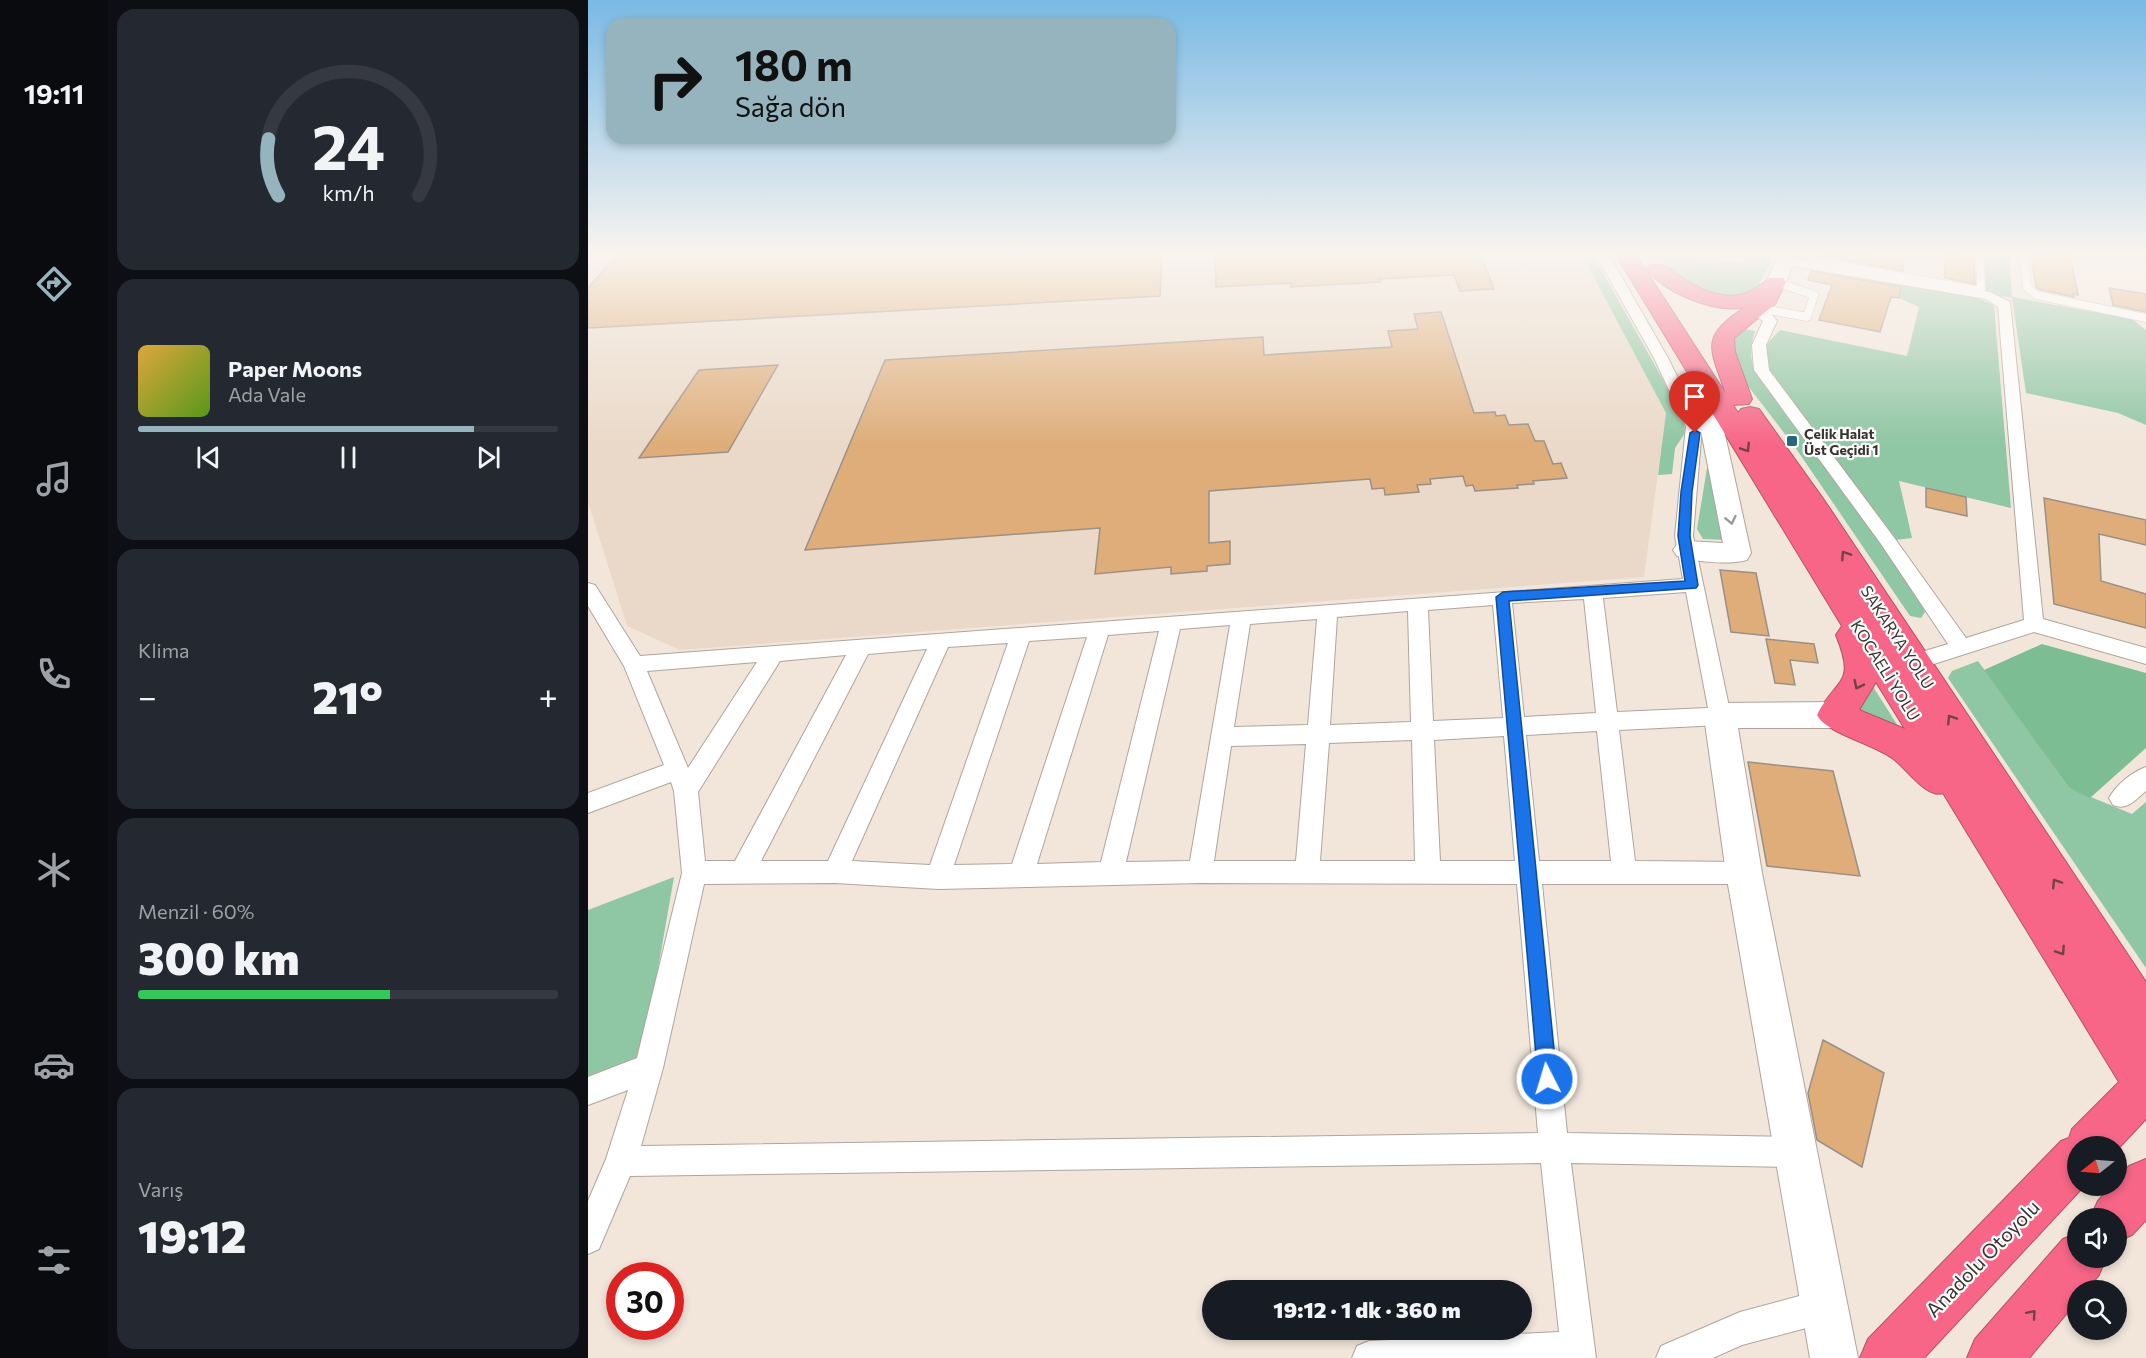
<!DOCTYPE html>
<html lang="tr">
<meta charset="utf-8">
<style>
:root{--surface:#171b24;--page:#242831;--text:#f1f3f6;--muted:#9ea1a6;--line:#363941;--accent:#95b4be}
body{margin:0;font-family:Commissioner,sans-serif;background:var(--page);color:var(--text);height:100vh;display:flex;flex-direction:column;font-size:22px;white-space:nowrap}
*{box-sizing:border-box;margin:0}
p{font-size:20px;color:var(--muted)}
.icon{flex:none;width:33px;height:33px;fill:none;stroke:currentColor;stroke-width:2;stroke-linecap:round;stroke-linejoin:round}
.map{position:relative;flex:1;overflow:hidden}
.sheet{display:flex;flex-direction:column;gap:9px;padding:9px;background:#0d0f14;width:480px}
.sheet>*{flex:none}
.guide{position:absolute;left:18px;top:18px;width:570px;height:126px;border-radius:18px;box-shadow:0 3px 9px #0003;background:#95b4be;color:#111;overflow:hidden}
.needle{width:39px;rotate:253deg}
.controls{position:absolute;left:1479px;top:1136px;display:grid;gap:12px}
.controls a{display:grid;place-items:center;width:60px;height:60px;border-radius:50%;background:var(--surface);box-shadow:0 3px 9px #0003;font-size:30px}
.speed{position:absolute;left:18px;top:1262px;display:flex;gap:12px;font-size:30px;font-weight:700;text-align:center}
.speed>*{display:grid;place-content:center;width:78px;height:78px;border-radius:50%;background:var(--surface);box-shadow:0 3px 9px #0003;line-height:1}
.speed .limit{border:9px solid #d22;background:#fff;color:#111}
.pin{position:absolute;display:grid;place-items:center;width:51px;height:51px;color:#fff;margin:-62px -26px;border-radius:50% 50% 50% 0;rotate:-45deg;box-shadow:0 0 6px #0007}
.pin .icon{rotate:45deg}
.me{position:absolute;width:66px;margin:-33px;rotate:355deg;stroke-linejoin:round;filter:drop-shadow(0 0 4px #0008)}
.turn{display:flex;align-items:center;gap:21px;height:126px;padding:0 30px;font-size:27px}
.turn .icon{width:78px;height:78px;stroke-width:2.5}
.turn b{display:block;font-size:42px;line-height:51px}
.big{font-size:45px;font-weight:800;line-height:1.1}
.sheet .card{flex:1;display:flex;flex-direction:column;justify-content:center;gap:9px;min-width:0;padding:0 21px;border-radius:18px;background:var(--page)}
.sheet .dial{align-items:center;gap:0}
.dial svg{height:156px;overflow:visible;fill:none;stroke:var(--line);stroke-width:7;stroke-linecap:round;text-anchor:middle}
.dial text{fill:var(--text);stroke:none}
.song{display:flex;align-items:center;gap:18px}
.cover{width:72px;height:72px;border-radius:9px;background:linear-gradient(135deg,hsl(40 70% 55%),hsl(90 70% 35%))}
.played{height:6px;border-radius:3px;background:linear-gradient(90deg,var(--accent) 80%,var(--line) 80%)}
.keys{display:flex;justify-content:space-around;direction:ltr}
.heat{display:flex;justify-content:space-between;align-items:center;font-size:33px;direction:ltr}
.charge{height:9px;border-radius:4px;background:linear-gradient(90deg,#34c759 60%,var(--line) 0)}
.trip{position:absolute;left:614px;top:1280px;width:330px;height:60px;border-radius:30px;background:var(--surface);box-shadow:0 3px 9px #0003;font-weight:800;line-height:60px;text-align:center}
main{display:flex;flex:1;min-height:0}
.dock{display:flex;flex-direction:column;width:108px;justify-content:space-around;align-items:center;background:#090b0e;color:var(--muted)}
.dock .icon{width:42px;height:42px}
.dock .active{color:var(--accent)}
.dock b{font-size:27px;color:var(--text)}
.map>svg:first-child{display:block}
</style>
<main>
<nav class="dock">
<b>19:11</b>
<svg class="icon active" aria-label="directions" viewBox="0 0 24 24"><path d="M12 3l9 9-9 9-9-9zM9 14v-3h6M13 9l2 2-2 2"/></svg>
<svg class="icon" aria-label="music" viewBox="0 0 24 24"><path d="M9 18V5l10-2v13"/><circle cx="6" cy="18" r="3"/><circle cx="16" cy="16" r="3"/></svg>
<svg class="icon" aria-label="phone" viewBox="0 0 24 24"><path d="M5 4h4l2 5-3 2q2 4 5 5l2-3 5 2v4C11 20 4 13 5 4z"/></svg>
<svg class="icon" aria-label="climate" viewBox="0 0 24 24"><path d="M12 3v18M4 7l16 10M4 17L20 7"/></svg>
<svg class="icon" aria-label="car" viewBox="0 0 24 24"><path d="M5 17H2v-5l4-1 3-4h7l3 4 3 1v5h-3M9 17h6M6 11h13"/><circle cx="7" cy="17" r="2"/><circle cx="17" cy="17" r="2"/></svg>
<svg class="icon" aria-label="filters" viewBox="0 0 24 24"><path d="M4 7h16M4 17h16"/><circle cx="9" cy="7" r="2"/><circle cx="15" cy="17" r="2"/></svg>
</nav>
<section class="sheet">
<div class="card dial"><svg viewBox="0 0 100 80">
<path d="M14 69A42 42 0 1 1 86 69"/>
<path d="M14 69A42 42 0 0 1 9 40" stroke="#95b4be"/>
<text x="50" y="56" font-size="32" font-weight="700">24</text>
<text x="50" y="72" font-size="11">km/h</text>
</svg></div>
<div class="card">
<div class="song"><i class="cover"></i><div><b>Paper Moons</b><p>Ada Vale</p></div></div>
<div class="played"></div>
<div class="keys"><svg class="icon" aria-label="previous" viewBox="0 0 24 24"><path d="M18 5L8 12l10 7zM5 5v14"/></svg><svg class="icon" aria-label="pause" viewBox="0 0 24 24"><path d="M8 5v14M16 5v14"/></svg><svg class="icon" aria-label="next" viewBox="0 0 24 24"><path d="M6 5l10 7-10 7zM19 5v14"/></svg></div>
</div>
<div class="card"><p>Klima</p>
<div class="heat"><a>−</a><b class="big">21°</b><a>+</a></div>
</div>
<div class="card"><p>Menzil · 60%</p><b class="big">300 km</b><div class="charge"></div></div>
<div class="card"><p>Varış</p><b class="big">19:12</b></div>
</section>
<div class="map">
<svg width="1558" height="1358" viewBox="0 0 1558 1358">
<rect width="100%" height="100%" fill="#f2e6db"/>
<!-- built -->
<path fill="#ead9c8" d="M0 255H994L1078 413 1056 577 92 650 39 626 0 502Z"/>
<!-- green -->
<path fill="#8fc6a3" d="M994 255H1005L1083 394 1096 421 1097 433 1087 448 1084 474 1070 475 1078 413Z
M1073 255 1155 263 1159 255H1187L1168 290 1159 295 1135 298 1086 277Z
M1396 255H1421L1424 297 1544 319 1558 330V425L1530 413 1438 393 1424 298 1398 293Z
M1260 278C1290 281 1386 290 1406 306L1423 508 1311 481 1324 538 1307 540 1178 365 1177 346 1192 330 1319 356 1331 307 1311 298 1312 288Z
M1151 328 1167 331C1162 348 1161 358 1169 375L1269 507 1331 599 1337 612 1333 618 1322 616 1207 447 1150 373 1143 336Z
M1121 456 1138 540 1115 539 1109 529Z
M1390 661 1481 788 1544 814 1558 802V968L1360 678 1364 671Z
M1282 682 1317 737 1259 714Z
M86 877 54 1060 0 1079V910Z"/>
<!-- forest -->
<path fill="#7cbd94" d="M1454 644 1558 673V748L1502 798 1481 788 1396 670Z"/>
<!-- building -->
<path fill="#dead79" stroke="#9b9086" stroke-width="1.5" d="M29 255H574L572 296 0 328V288Z
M627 255H893L906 289 872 291 866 275 791 279 792 282 774 283 703 287V283L628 287Z
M1231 255H1281L1316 261 1315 271Z
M1356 255 1386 257 1387 284 1357 278Z
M1443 255H1482L1490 295 1485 294 1486 297 1450 289 1448 287Z
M1223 271 1313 287 1311 298 1303 297 1292 332 1231 320 1244 285 1220 280Z
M1521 288 1558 294V312L1525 305Z
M853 312 886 413 907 412 908 416 917 415 921 425 940 424 947 441H956L965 464 973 463 979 478 945 481 946 484 929 485 930 488 887 491 885 485 878 486 875 476 842 479 843 484 829 485 831 492 797 495 796 488 784 489 782 479 621 491V543L642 541V564L619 566V571L583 574V567L507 574 512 528 217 550 297 360 675 337 676 355 804 347 800 331 830 329 826 314Z
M190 365 140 452 51 458 111 370Z
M1338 488 1378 497 1379 516 1338 507Z
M1456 498 1558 520V545L1511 534 1513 581 1558 594V628L1466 604Z
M1132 570 1168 573 1181 636 1143 632Z
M1178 639 1226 644 1230 663 1202 660 1207 685 1187 683Z
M1160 762 1245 771 1272 876 1179 866Z
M1235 1040 1296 1073 1274 1167 1229 1140 1220 1093Z"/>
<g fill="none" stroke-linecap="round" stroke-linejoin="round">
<!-- lane casing -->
<g stroke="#b0a59b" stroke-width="9">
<path id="lane" d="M1223 255 1226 260 1233 262 1393 291 1392 255
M1435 255 1439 287 1448 295 1558 318
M1170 308 1219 317 1226 295 1188 282"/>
</g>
<!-- street casing -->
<g stroke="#b0a59b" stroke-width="2">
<path id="street" d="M1008 255H1021L1080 358 1114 426 1105 536 1143 716 1140 722 1132 725 1031 730 1047 861 1156 862 1165 865 1168 873 1165 881 1156 884H954L979 1133 1210 1137 1221 1141 1225 1152 1221 1163 1210 1167 983 1163 1008 1358H764L769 1346 781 1341 971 1332 953 1163 42 1176 11 1249 0 1254V1201L18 1159 40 1090 0 1105V1077L49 1058 94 873 86 791 83 782 0 813V793L76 765 36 666 0 606V583L7 585 52 656 1095 579 1087 536 1098 426 1066 358ZM1098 592 1120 708 1029 712 1015 598ZM996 599 1008 713 936 717 924 603ZM905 605 915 718 845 721 840 610ZM820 611 823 722 742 725 749 617ZM729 619 720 725 646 727 662 624ZM642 625 602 861 538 862 592 629ZM571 631 513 862 449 864 520 635ZM499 637 424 864 366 865 441 641ZM420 643 342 865 264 861 360 647ZM339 649 240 861H173L280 654ZM258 655 147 861H117L110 792 192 661ZM169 662 100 768 59 671ZM1009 731 1023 861H951L938 735ZM916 736 927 861H852L846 740ZM824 740 827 861H732L741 743ZM718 744 708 861H626L643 746ZM247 883 350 889 612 883 929 884 950 1133 53 1146 75 1068 116 884Z
M1198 257 1402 292 1422 302 1455 619 1558 648V664L1446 632 1327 670 1320 668 1317 662 1320 656 1360 644 1293 544 1166 370 1164 345 1175 321 1160 310 1167 306C1178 309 1183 312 1189 321L1178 345 1181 370 1305 536 1378 638 1436 620 1410 307 1398 299 1193 264 1192 261Z
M1558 767V791C1547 800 1539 811 1525 805L1521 798C1528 785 1544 772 1558 767Z
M1237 1289 1249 1294 1254 1306 1249 1318 1237 1323 1154 1345 1125 1358H1068L1073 1346 1152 1312Z"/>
</g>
<!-- secondary casing -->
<g stroke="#b0a59b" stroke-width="2">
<path id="secondary" d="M1191 255H1209L1198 282 1188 288 1178 282Z
M1114 373 1122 375 1125 380 1163 553 1159 560C1139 565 1109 562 1089 556L1085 550 1089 544 1098 541 1135 543 1103 380 1106 375Z
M1246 702 1257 706 1261 715 1257 724 1246 728H1150L1174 873 1270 1358H1222L1138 873 1116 716 1121 707 1132 703Z"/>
</g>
<!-- highway casing -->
<g stroke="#b45468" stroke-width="2">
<path id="highway" d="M1028 255H1048L1138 394C1122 347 1111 338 1157 307 1128 314 1076 293 1059 269L1062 265H1076C1100 283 1136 308 1166 289 1172 285 1176 284 1181 278H1195L1198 282 1187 304 1146 338 1147 352 1164 399 1161 404 1145 405 1150 413 1153 409 1162 407 1171 409 1236 500 1558 982V1119L1528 1151V1146H1490V1185H1497L1336 1358H1272L1280 1339 1473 1141 1481 1138 1484 1129 1531 1082 1355 793C1338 799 1318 767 1304 758 1285 744 1238 733 1229 715 1248 677 1269 686 1248 635L1254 626ZM1288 682 1317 729 1271 710Z
M1558 1159V1220L1544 1235 1528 1242V1218H1502L1510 1201 1524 1185H1528V1180L1541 1166Z
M1490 1233V1257H1518L1511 1275 1498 1290H1490V1300L1441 1358H1379L1387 1339 1475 1239Z"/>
</g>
<!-- lane -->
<use href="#lane" stroke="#fff" stroke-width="8"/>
<!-- street -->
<use href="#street" fill="#fff" fill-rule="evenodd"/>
<!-- secondary -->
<use href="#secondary" fill="#fff" fill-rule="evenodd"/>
<!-- highway -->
<use href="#highway" fill="#f76686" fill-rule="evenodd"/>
</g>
<!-- one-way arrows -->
<defs><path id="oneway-chevron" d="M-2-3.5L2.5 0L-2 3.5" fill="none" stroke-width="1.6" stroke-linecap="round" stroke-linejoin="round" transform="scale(1.5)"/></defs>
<g stroke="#714349">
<use href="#oneway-chevron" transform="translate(1158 448) rotate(57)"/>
<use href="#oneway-chevron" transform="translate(1257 555) rotate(-123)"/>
<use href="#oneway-chevron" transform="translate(1270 685) rotate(116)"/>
<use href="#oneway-chevron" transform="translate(1363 719) rotate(-123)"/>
<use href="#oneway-chevron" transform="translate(1468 883) rotate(-123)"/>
<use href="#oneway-chevron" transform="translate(1473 951) rotate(57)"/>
<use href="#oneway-chevron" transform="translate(1444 1314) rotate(-49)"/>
</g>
<use stroke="#9c9a97" href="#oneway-chevron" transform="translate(1143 520) rotate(78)"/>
<!-- sky -->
<linearGradient id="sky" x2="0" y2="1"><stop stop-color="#79b9e4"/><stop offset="0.57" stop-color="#f9f4ef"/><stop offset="1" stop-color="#f9f4ef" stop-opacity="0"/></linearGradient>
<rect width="1558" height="445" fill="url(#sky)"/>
<!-- route -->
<path fill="#1a73e8" stroke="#114b97" stroke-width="1.5" d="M1107 430 1112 433 1104 492 1102 536 1110 585 1108 588 921 601 969 1079 966 1086 959 1089 953 1086 950 1079 908 597 915 592 1097 581 1090 536 1093 492 1102 433Z"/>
<!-- markers -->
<rect fill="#25667a" stroke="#fff" stroke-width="2" x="1198" y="435" width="12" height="12" rx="3"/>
<g text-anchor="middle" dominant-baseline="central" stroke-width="4.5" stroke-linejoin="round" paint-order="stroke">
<!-- far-poi labels -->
<g font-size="14" font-weight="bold" fill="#38342f" stroke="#fff" text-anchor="start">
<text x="1216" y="433">Çelik Halat<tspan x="1216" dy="16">Üst Geçidi 1</tspan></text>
</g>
<!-- street labels -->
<g font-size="16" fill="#38342f" stroke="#fff">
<text transform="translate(1310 637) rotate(57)">SAKARYA YOLU</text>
<text transform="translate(1298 670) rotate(58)">KOCAELİ YOLU</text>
</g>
<!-- near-street labels -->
<g font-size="20" fill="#38342f" stroke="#fff">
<text transform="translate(1394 1258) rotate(-46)">Anadolu Otoyolu</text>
</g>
</g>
</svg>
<div class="controls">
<a><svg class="needle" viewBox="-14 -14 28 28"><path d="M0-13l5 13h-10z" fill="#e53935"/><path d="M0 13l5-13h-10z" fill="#9ea1a6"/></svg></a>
<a><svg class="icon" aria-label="sound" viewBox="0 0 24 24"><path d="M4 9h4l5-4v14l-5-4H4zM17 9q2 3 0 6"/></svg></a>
<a><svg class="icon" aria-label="search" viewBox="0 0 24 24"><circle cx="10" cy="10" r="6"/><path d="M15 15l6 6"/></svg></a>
</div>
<div class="speed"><div class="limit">30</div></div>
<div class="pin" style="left:1107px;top:433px;background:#d93025"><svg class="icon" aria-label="arrive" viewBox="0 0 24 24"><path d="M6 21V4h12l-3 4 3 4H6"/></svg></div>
<svg class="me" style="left:959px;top:1079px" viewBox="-20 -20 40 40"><circle r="17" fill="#1a73e8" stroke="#fff" stroke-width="3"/><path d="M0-11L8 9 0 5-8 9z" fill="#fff"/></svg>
<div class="trip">19:12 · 1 dk · 360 m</div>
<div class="guide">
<div class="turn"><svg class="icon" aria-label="right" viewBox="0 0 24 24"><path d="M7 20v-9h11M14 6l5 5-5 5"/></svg><div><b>180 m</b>Sağa dön</div></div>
</div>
</div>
</main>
